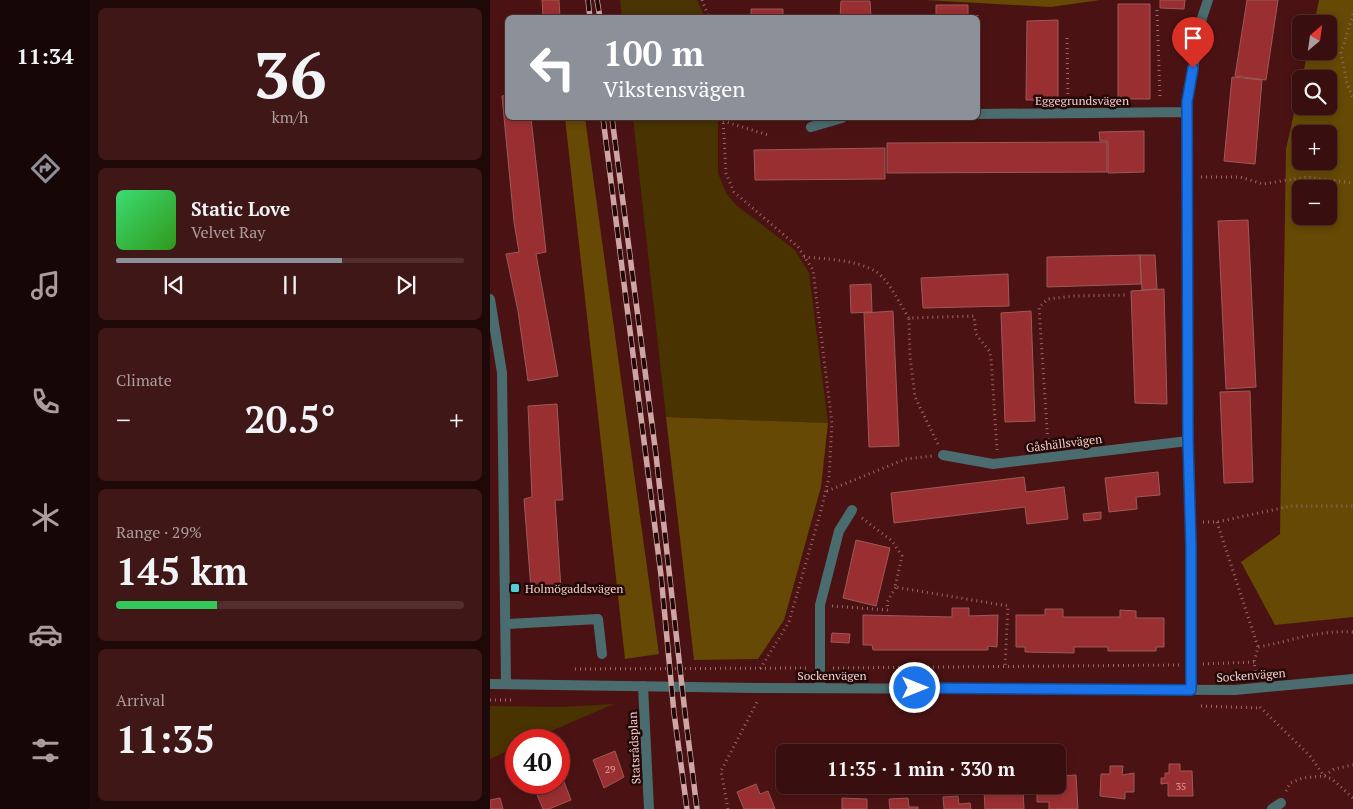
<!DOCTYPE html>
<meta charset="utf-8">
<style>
:root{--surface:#380e0e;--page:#3f1717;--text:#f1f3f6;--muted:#ab9c9e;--line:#522e2e;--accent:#8c9099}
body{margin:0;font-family:"PT Serif",serif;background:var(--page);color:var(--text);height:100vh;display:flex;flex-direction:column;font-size:19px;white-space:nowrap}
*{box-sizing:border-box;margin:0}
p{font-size:16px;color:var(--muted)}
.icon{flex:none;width:28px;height:28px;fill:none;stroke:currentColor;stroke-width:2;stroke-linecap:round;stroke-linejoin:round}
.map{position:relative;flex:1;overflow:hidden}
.details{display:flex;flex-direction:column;gap:8px;padding:8px;background:#1f0808;width:400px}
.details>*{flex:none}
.hud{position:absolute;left:15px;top:15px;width:475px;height:105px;border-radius:8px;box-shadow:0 2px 8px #0003,0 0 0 1px var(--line);background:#8c9099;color:#fff;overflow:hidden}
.needle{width:32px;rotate:29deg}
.fabs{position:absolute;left:802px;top:15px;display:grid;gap:10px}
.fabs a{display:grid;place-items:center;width:45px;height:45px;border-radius:8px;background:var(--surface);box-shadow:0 2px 8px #0003,0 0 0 1px var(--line);font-size:25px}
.speed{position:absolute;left:15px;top:729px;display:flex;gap:10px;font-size:25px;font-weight:700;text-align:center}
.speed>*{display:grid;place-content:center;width:65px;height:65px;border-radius:50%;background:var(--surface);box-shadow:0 2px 8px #0003,0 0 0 1px var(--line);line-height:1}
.speed .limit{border:8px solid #d22;background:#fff;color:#111}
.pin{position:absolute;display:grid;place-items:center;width:42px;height:42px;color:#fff;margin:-51px -21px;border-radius:50% 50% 50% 0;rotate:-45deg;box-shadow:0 0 5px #0007}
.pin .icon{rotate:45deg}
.me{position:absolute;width:55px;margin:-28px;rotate:90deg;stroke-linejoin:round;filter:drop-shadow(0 0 4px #0008)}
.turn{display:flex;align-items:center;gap:18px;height:105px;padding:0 15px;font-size:22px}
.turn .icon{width:65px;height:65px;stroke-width:2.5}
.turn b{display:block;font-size:35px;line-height:42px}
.big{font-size:38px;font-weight:800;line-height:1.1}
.details .card{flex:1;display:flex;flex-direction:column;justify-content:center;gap:8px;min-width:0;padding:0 18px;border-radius:8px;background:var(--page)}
.details .dial{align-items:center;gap:0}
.dial b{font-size:65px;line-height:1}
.song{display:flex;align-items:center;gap:15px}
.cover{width:60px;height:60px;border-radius:8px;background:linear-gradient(135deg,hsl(140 70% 55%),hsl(110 70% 35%))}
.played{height:5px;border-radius:2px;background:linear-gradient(90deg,var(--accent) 65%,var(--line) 65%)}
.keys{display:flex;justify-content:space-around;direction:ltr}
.heat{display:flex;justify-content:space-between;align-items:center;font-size:28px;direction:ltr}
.charge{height:8px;border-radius:4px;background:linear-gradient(90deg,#34c759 29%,var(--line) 0)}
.trip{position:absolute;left:286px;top:744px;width:290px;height:50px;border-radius:8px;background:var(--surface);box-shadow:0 2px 8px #0003,0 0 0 1px var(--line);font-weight:800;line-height:50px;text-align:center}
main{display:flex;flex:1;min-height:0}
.dock{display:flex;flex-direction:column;width:90px;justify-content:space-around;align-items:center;background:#160606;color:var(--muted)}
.dock .icon{width:35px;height:35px}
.dock .selected{color:var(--accent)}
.dock b{font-size:22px;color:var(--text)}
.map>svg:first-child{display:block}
</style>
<main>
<nav class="dock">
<b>11:34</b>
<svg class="icon selected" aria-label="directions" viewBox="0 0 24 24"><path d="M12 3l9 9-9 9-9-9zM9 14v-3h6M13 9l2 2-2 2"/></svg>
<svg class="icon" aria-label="music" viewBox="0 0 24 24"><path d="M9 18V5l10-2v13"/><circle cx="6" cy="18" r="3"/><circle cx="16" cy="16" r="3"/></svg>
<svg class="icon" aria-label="phone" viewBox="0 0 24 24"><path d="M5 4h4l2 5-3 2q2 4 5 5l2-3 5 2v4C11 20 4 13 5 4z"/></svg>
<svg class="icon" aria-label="climate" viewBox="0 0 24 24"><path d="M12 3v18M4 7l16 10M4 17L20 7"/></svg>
<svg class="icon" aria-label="car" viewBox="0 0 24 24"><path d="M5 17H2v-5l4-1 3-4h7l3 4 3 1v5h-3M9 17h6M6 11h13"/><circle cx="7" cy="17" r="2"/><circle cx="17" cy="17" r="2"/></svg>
<svg class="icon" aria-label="filters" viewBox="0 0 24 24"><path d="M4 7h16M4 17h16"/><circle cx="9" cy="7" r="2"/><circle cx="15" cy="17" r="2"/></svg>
</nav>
<section class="details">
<div class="card dial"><b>36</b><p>km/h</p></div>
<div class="card">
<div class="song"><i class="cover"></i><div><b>Static Love</b><p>Velvet Ray</p></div></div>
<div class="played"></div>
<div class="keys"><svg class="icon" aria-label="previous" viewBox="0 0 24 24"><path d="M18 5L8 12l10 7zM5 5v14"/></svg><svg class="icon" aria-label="pause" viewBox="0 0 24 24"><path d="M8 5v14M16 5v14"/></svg><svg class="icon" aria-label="next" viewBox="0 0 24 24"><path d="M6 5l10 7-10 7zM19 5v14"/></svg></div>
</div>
<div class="card"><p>Climate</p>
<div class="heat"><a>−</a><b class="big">20.5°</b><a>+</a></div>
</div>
<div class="card"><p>Range · 29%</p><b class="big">145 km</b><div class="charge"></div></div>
<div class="card"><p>Arrival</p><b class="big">11:35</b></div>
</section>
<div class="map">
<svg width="863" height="809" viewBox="0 0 863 809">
<rect width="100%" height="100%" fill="#4b1213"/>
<!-- green -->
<path fill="#483301" d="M130 0H207L215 17H132Z
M143 118H228V173L236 193 246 205 305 250 319 273 338 423 176 417Z
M124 704 40 740H26V747L0 759V706L71 707Z"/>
<!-- forest -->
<path fill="#654904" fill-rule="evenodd" d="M435 0H610L561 7Z
M829 0H863V617L785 625 751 562 790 534 796 149 811 82V106H839V79H812L818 51H839V24H824ZM811 134H839V161H811ZM811 189H839V216H811Z
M75 118H95L169 654 135 659Z
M176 417 338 423 331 487 294 620 268 659 204 660Z"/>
<!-- building -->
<path fill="#9a2f32" stroke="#9c5a57" d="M52 0H69L70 18H52L53 15Z
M670 0H695L694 9 670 8Z
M757 0H788L776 80 745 76Z
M351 1H380L381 18H350Z
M628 4H660V99H628Z
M446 5H478V18H446Z
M261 9H293V18H261Z
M568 20V100H536L537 21Z
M742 77 772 80 765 164 734 161Z
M18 95V118H41L56 252 46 254 68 376 38 381 28 311 16 254 29 252 24 222 12 96Z
M654 131V172L618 173V141H610L609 132Z
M617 142V172L397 173V143Z
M395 148V179L265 180 264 150Z
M758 220 766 387 736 389 728 221Z
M650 255 651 284 557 287V257Z
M650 255H665L667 289 652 290Z
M518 274 519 306 433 308 431 278Z
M381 284 382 312 361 313 360 285Z
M674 289 677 404 645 403 641 291Z
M403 311 409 446 379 447 374 313Z
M541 311 545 421 515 422 511 313Z
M760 391 763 482 734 483 730 392Z
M67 404 73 500H65L71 589H41L34 499 42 497 38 406Z
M668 472 670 495 646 497 647 509 619 512 615 478Z
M534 477 536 492 574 487 578 519 537 524 535 507 404 523 401 493Z
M611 512V519L594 521 593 514Z
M366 540 400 548 386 606 353 598Z
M462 608H479V616L508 615 507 647 498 646V650H383L382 645H373V615L462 617Z
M555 609H573V617H630V610L646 611V618H674V647H666V651H618V647H584V653L535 652V647H526V615H555Z
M342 633 360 634 359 643 341 642Z
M125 751 134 777 114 788 103 760Z
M679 764H690V771H702L703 796H678V783L671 784V778H675V773H679Z
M620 766H633L632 775 644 773V792H635V799L610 796 611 774H620Z
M586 775 588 809H559V802H547V793L558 792V787L568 785V776Z
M73 779 81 800 59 809H53L45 790 64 782H69V781Z
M266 784 270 794 278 791 285 809H254L247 792Z
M515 785H525V789L533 788 534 809H495L494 790 515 788Z
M468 796 469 804 480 803 481 809H454L453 797Z
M10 798 13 809H0V800Z
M352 798 377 799V809H352Z
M418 798 419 807H428V809H400L399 799Z"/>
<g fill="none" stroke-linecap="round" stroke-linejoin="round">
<!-- path -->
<path stroke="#996867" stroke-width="3" stroke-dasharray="1 4" stroke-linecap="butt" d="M212 0 219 18
M667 10 670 99
M863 14 851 53 857 83 863 98
M390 15V18
M487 15V18
M301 18V13
M577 38 578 100
M488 46 489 101
M233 118 236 173 244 192 308 247 323 270 342 423 339 478 330 514 299 622 270 669
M233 121 278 135
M711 177H750L773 184 817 177 863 183
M314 257C337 259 379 260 394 279 403 289 411 306 419 318
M448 444 425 397 420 357 419 318 484 316 486 334 500 352 501 358 507 450
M558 444 549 307 558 299 584 296 636 295
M337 491 416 459 442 456
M372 518 402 541 412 556 405 587 518 606 515 667
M713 522H727L801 506H863
M727 522 768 647
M342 606 398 610 397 602 406 587
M713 664 764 662
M343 668 689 665
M85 669 316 668
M766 676 764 662 768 647C802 641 827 630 863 632
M0 700H22
M711 706 770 708
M770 707 820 756 834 776 842 779 863 798
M796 791 800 783 813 778 834 776 844 769 863 765
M238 809 231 771 268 700"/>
<!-- service -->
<path stroke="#4a6c6f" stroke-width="10" d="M16 624 108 619 112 654
M330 687V605L349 531 362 510"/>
<!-- minor -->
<path stroke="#4a6c6f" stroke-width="10" d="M488 114 697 112
M321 127 352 118
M0 299 12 373 16 684
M453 455 503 464 698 441
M153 686 159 809
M701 690V547L698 441 697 102 712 18 718 0
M782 809 791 803"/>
<!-- tertiary -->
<path stroke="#4a6c6f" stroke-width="10" d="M0 684 268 688 745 690 863 679"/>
<!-- rail casing -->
<g stroke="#cfa5a3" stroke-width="5.5">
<path id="rail" d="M98 0 100 18
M107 0 110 18
M113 118 171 575 184 713 197 809
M122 118 166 455 195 713 207 809"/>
</g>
<!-- rail -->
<use href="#rail" stroke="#220908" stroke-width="4" stroke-dasharray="11" stroke-linecap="butt"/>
</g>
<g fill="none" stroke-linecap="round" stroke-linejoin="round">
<!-- route casing -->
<g stroke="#114b97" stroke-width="12">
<path id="route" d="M425 688 701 690V547L698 441 697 102 703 68"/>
</g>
<!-- route -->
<use href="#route" stroke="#1a73e8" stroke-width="9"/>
</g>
<!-- markers -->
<rect fill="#52ccd6" stroke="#220908" stroke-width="2" x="20" y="583" width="10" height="10" rx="2.5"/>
<g text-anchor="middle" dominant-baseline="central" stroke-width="5" stroke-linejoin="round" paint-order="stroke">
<!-- number labels -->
<g font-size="10" fill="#dda6a4">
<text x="120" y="769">29</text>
<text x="691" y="786">35</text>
</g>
<!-- street labels -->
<g font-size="12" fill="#f3cdca" stroke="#220908">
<text x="592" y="100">Eggegrundsvägen</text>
<text transform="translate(574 443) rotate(-7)">Gåshällsvägen</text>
<text x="342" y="675">Sockenvägen</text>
<text transform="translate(761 675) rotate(-4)">Sockenvägen</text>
<text transform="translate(144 748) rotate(-93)">Statsrådsplan</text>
</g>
<!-- poi labels -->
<g font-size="12" fill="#f3cdca" stroke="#220908" text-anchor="start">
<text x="35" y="588">Holmögaddsvägen</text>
</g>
</g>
</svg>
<div class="fabs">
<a><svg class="needle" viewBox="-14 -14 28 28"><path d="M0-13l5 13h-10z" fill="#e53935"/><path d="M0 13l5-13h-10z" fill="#ab9c9e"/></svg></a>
<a><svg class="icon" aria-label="search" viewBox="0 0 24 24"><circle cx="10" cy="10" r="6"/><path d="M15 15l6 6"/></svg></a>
<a>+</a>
<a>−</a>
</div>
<div class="speed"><div class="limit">40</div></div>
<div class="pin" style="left:703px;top:68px;background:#d93025"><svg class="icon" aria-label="arrive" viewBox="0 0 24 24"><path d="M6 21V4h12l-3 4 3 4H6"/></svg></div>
<svg class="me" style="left:425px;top:688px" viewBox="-20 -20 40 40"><circle r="17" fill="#1a73e8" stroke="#fff" stroke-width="3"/><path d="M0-11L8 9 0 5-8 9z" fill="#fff"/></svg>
<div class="trip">11:35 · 1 min · 330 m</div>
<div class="hud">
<div class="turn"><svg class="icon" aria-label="left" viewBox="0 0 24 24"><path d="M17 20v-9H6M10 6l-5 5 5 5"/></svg><div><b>100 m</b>Vikstensvägen</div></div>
</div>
</div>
</main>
